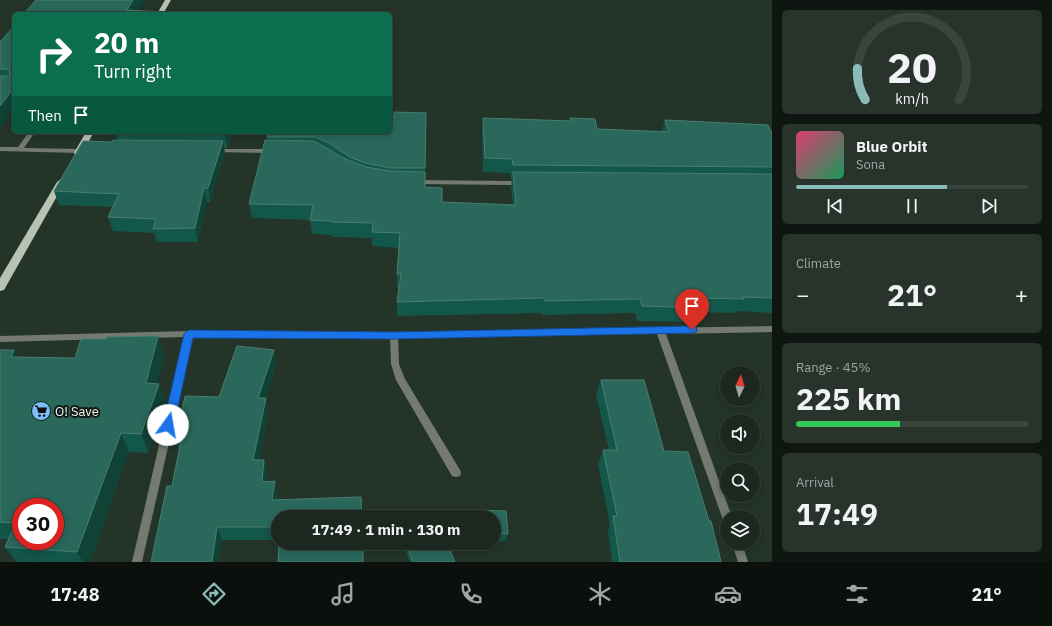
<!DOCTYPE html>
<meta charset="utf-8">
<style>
:root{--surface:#1b271f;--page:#28332c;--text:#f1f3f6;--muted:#a0a5a4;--line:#39443d;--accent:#8bbbb9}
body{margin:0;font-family:"IBM Plex Sans",sans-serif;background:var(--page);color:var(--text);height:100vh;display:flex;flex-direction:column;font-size:15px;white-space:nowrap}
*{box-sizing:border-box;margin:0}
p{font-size:13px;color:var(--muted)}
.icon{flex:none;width:22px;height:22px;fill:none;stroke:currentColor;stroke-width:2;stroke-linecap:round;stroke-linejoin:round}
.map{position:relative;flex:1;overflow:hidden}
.panel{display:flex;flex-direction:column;gap:10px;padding:10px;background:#0f1511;width:280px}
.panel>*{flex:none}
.top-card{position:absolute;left:12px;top:12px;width:380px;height:122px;border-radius:6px;box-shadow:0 2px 10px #0003,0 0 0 1px var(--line);background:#0b6e4f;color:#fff;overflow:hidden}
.needle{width:26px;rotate:5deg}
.fabs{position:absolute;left:720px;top:366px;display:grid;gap:8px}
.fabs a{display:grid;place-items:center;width:40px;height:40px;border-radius:50%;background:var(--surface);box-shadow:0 2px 10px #0003,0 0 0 1px var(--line);font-size:20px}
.speed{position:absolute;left:12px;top:498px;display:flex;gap:8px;font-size:20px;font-weight:700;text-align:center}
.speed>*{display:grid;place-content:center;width:52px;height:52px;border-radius:50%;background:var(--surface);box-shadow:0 2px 10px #0003,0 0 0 1px var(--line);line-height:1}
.speed .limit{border:6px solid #d22;background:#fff;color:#111}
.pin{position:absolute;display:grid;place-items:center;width:34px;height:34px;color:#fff;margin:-41px -17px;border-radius:50% 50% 50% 0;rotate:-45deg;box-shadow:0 0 4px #0007}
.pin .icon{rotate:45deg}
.me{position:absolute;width:44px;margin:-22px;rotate:13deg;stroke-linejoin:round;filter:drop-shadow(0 0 3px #0008)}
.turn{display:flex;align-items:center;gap:14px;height:84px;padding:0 16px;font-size:18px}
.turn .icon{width:52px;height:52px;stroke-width:2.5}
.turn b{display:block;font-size:28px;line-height:34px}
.then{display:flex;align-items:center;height:38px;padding:0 16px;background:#0003;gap:8px;font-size:15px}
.big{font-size:30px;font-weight:700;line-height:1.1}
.panel .card{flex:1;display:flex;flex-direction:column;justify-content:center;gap:6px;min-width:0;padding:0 14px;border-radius:6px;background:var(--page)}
.panel .dial{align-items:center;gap:0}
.dial svg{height:104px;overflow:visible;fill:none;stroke:var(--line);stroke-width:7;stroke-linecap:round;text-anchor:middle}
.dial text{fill:var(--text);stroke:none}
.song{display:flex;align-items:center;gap:12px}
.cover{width:48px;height:48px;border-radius:6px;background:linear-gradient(135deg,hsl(340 70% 55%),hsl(150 70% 35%))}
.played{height:4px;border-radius:2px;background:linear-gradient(90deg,var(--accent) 65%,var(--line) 65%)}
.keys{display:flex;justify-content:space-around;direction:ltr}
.heat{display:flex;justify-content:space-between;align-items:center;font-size:22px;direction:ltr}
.charge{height:6px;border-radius:3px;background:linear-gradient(90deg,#34c759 45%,var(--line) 0)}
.trip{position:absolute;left:271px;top:510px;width:230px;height:40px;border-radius:20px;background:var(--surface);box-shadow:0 2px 10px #0003,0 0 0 1px var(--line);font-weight:700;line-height:40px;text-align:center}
.tabs{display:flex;height:64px;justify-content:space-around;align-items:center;background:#0b100c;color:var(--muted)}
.tabs .icon{width:28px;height:28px}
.tabs .on{color:var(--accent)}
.tabs b{font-size:18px;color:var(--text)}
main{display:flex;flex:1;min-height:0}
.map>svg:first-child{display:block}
</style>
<main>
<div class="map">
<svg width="772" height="562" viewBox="0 0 772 562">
<rect width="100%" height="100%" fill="#243429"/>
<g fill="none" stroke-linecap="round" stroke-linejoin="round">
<!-- lane -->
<path fill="#747972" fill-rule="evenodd" d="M29 132H35L24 148 79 149 82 151 79 153 0 151V147H18Z
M394 332 397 333 398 335 399 364 405 379 460 470 461 473 460 476 456 477 452 476 396 380 391 364 390 335 391 333Z"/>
<!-- street -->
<path fill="#747972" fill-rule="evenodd" d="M215 149H273L276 151 273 153 213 152 212 151Z
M413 180 521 181 525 183 521 185 415 184 412 182Z
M772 326V332L666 334 732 517H727V522L723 520 722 517 657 334 394 338 193 337 142 562H132L184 337 0 342V336L189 331 394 332Z
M732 543H742L748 562H738Z"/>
<!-- primary -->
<path fill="#b8c3b4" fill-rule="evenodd" d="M165 0H171L163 14H157Z
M86 132H94L81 155H75L74 153Z
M61 179 65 182 4 290 0 291V278L57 182Z"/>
</g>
<!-- wall -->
<path fill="#125749" d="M14 26V110L0 128V42Z
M426 113 425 187 442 202 513 205 511 186 512 179H511L510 173 483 172 482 132 483 118 570 121V118L597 129 662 131 665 120 772 132V313L738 311 737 313 698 312 694 322 637 321 635 313 542 315 541 313 397 316V302L399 289 397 288V274L399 248 372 246V238L332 237V235L312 234 310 220 252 218 249 204 268 140 267 137 394 117Z
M116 132H232L227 148H224L225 154 210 202H207L198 242H157L154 233 113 231 108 217 113 207 59 205 54 191 112 142 118 140 116 133Z
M158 336 164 356 157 384 165 403 148 453 129 452 90 562H17L5 547 9 539H0V350L17 357 75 358 106 339Z
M274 350 276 365 265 398H266L268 413 259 460H264L267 474 266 481H275L277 495V500L278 517V540H222L218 562H151L172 486 179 450 176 440 219 397Z
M601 380 664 451 721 562H612L608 530 610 525 598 465 603 450H609L596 395Z
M494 517 508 534 506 541H494Z
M402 543H447L455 562H410Z"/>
<!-- shaded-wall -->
<path fill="#104235" d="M133 0H145L136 14 127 10Z
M14 88V110L0 128V106Z
M225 132H232L227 148 225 133Z
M223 141 225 154 210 202 208 188Z
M204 188 207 202 198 242 195 228Z
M158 336 164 356 155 395 159 384 165 403 148 453 141 434 146 383Z
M14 350 24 370 11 357Z
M274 350 276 365 260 413 258 398Z
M266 398 268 413 256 474 253 460Z
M121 433 129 452 90 562H83L77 552Z
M264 460 267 474 265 495 262 482Z
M275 481 277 495 275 514 272 500Z
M217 527 222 540 218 562H212Z"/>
<!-- building -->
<path fill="#29685b" stroke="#487e72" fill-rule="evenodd" d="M36 0H133L127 10 206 14H24Z
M14 26V88L0 106V76H8L10 75 9 69H0V42Z
M394 112 426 113 425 168H390L365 163 350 157 329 143 315 137H267L269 132H390V117H394Z
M483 118 571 121 570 118 595 119 597 129 669 132 665 120 768 125 771 132H772V167L513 165 512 159 485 158Z
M116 132H225V133H116Z
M113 140 223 141 208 188H204L195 228 153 229 156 219 108 217 119 194 54 191 83 141 112 142Z
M265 140 314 141 343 158 366 167 390 171 425 172V187L442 188V202L516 205 513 172 772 174V298L743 297 744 299 696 298 700 308 642 306 640 299 545 301 544 298 397 302 401 274H397L400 233 372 232 373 223 331 222V221L310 220 313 205 249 204Z
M158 336 146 383 159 384 141 434 121 433 77 552 5 547 16 523 0 522V350H14L11 357 75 358 81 339H106L107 337ZM21 507H55V541H21Z
M237 346 274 350 258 398H266L253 460H264L262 482 275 481 272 500 361 497 362 517H278V527H217L212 562H151L167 486H172L181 441 176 440 185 396 219 397Z
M601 380H644L664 451 688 452 709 521H711L721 562H620L613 516H617L603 450H617Z
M472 510 506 511 508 534 494 533V517H450Z
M279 543H363V562H278Z
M405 543H447L455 562H413Z"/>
<!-- route -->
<path fill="#1a73e8" stroke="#114b97" d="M692 326 696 327 697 330 696 332 692 333 394 339 193 338 174 425 172 428 168 430 164 428 163 425 184 334 186 332 189 330 394 332Z"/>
<!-- icons -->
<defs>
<g id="supermarket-disc" transform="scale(1)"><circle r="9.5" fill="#7dbef9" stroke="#131a15"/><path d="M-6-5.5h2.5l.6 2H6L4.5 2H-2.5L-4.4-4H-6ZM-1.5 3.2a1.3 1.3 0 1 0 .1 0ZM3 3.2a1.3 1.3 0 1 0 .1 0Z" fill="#111"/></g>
</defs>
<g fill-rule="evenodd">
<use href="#supermarket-disc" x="41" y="411"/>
</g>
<g text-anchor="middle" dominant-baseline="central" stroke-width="4" stroke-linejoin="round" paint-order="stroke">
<!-- poi labels -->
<g font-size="13" fill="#eaf5ed" stroke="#131a15" text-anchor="start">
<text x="55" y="411">O! Save</text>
</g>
</g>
</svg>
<div class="fabs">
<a><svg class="needle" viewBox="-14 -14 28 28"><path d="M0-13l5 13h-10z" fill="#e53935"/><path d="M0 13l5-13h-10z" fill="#a0a5a4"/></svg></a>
<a><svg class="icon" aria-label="sound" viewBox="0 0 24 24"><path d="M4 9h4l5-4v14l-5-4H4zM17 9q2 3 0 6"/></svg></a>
<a><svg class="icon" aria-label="search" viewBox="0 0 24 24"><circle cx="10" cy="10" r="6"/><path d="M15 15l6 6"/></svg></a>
<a><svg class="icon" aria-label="layers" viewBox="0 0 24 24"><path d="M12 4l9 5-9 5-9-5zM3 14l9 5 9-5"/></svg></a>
</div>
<div class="speed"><div class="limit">30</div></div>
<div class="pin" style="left:692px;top:330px;background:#d93025"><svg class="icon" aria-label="arrive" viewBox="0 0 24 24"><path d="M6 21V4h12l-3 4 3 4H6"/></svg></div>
<svg class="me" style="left:168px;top:425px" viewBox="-20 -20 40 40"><circle r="19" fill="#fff"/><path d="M0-13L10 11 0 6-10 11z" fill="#1a73e8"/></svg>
<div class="trip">17:49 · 1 min · 130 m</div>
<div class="top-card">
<div class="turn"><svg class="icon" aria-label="right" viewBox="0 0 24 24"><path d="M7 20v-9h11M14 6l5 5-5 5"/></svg><div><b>20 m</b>Turn right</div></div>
<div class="then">Then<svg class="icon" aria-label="arrive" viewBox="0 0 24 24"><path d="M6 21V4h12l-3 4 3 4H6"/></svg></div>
</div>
</div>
<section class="panel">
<div class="card dial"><svg viewBox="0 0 100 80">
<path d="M14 69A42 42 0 1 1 86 69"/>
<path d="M14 69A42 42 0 0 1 8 45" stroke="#8bbbb9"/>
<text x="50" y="56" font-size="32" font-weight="700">20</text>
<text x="50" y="72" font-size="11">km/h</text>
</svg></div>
<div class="card">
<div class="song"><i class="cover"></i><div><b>Blue Orbit</b><p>Sona</p></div></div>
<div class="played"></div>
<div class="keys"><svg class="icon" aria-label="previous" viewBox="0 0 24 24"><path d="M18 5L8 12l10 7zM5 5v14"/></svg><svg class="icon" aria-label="pause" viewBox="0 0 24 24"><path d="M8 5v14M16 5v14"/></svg><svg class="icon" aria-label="next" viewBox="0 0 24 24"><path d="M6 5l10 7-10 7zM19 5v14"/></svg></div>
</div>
<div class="card"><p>Climate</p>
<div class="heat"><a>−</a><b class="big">21°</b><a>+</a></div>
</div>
<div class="card"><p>Range · 45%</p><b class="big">225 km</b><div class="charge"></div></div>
<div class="card"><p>Arrival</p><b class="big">17:49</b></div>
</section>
</main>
<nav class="tabs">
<b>17:48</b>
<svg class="icon on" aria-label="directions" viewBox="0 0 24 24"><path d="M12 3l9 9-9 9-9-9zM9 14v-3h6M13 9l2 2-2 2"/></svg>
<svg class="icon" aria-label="music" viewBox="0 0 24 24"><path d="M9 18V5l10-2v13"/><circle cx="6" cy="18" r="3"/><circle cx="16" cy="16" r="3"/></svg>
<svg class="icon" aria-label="phone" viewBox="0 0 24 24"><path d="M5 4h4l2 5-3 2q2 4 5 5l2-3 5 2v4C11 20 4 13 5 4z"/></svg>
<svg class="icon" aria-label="climate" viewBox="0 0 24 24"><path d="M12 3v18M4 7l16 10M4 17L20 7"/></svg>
<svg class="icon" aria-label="car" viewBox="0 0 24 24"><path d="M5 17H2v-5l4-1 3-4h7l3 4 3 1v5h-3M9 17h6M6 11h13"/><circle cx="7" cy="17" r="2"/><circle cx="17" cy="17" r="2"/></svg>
<svg class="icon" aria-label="filters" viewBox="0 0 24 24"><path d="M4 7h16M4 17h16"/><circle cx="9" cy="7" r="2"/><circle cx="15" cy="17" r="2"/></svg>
<b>21°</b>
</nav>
